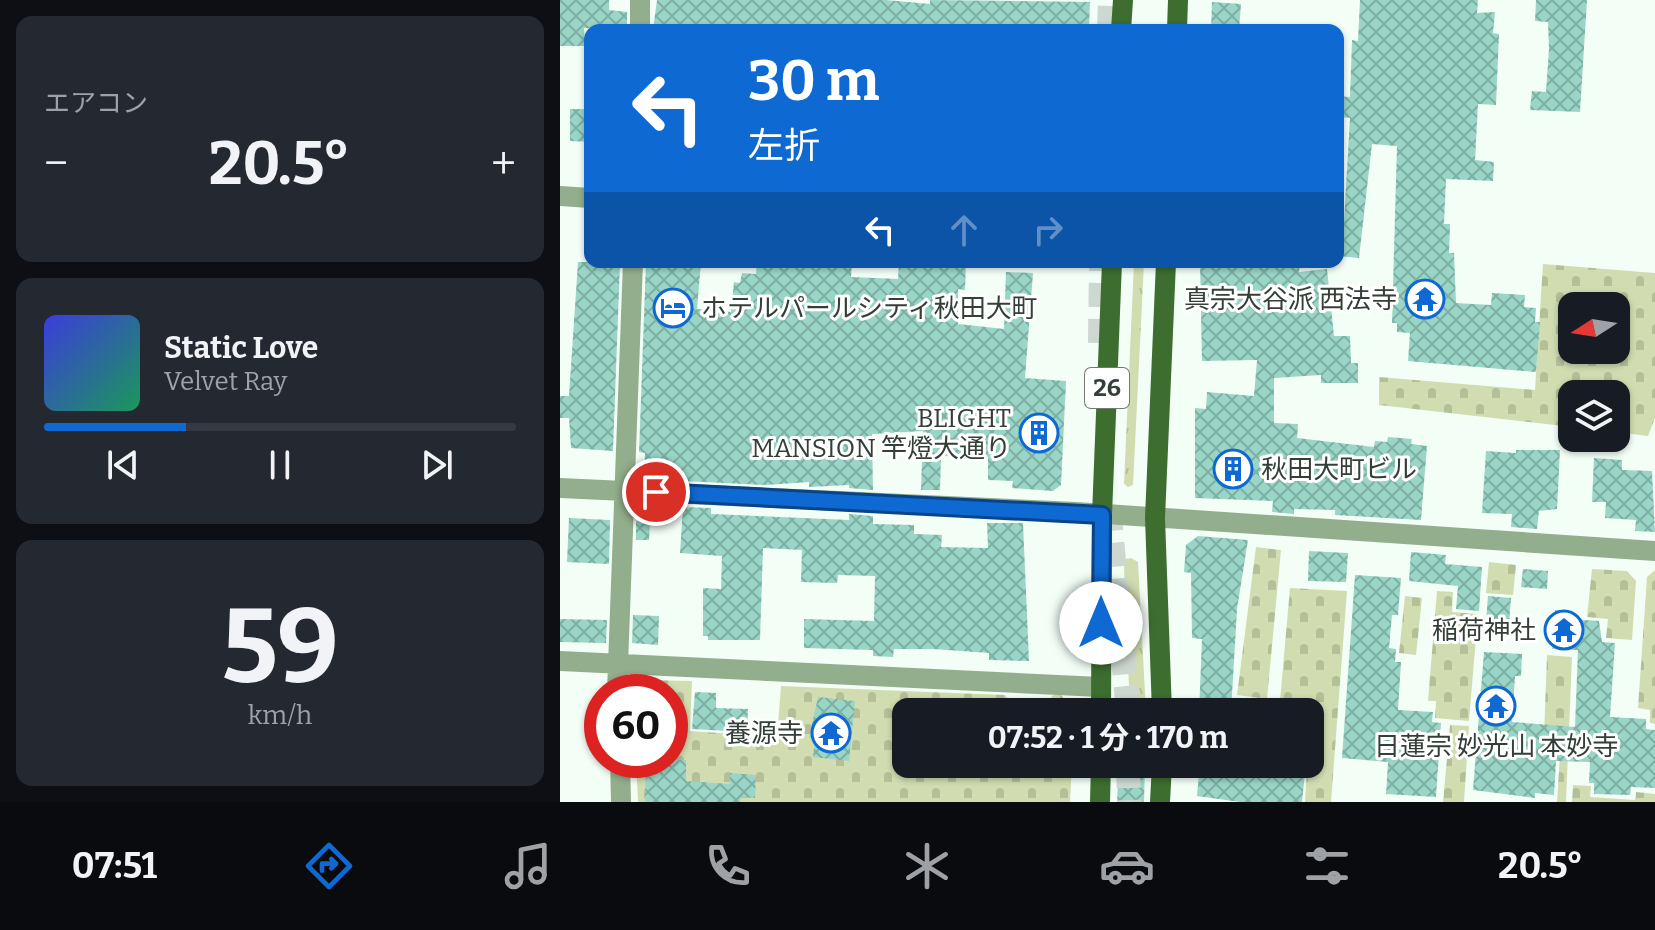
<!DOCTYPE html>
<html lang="ja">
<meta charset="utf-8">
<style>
:root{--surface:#171b24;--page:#242831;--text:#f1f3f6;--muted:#9ea1a6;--line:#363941;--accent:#0f69d2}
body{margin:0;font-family:Bitter,"Noto Sans JP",serif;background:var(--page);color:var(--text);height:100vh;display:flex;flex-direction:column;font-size:30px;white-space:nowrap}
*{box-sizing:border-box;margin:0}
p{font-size:26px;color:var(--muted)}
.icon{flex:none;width:44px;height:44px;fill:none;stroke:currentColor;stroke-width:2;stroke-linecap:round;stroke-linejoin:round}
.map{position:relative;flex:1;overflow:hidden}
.details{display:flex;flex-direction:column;gap:16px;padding:16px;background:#0d0f14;width:560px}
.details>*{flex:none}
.top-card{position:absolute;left:24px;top:24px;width:760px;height:244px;border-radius:16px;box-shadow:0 2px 6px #0004;background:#0f69d2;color:#fff;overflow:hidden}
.needle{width:52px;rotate:258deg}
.tools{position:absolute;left:998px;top:292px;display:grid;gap:16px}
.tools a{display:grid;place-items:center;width:72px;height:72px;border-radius:16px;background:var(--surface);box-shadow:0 2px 6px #0004;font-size:40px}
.speed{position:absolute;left:24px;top:674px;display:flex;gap:16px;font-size:40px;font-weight:700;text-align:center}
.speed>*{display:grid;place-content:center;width:104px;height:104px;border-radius:50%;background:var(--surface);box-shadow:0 2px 6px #0004;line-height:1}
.speed .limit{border:12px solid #d22;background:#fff;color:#111}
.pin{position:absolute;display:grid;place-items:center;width:68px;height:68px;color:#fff;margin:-34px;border:4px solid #fff;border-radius:50%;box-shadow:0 2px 8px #0007}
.me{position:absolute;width:88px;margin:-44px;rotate:0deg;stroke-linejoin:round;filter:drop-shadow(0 0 6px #0008)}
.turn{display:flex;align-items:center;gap:28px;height:168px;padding:0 32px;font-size:36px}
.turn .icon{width:104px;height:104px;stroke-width:2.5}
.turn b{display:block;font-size:56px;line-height:68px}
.lanes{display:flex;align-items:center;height:76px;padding:0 32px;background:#0003;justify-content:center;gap:40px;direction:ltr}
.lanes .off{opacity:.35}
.big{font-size:60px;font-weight:700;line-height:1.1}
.details .card{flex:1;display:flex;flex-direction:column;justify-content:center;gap:12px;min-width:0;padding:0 28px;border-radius:16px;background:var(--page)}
.details .dial{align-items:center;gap:0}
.dial b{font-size:104px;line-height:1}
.song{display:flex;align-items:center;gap:24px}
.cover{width:96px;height:96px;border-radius:12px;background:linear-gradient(135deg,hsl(240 70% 55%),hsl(150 70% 35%))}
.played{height:8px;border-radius:4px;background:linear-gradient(90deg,var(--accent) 30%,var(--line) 30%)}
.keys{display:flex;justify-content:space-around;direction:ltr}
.heat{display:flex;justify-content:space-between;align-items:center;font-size:44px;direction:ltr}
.trip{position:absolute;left:332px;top:698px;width:432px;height:80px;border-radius:16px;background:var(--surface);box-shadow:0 2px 6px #0004;font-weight:700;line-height:80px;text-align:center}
.dock{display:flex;height:128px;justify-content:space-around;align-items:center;background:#090b0e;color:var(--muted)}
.dock .icon{width:56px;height:56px}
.dock .on{color:var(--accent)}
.dock b{font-size:36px;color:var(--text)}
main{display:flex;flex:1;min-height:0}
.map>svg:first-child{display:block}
</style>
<main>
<section class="details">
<div class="card"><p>エアコン</p>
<div class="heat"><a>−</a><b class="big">20.5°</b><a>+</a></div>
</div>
<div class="card">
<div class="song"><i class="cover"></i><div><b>Static Love</b><p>Velvet Ray</p></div></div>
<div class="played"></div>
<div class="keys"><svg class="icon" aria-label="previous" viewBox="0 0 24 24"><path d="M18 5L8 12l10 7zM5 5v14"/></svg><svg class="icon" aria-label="pause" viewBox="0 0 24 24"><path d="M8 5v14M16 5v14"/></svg><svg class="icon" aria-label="next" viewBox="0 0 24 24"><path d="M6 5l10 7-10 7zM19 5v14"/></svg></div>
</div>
<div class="card dial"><b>59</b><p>km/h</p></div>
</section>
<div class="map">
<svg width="1095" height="802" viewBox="0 0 1095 802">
<defs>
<pattern id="grass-tufts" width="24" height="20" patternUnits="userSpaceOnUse" patternTransform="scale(2)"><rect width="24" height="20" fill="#d1ddb0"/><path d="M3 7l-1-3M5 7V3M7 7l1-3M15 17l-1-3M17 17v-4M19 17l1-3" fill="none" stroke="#b4bf98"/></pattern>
<pattern id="cemetery-stones" width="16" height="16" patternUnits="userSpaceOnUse" patternTransform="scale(2)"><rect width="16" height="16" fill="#d1ddb0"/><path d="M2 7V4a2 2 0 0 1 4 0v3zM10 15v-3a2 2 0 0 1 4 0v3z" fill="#b4bf98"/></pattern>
<pattern id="building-cross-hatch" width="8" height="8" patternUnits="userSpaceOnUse" patternTransform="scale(2)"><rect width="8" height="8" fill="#9ad6c7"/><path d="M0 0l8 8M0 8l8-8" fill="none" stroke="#7eafa3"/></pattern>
</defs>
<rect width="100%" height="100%" fill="#f3fef7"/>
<!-- grass -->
<path fill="url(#grass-tufts)" d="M574 262H584L573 485 568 487 564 484Z
M571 558 578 562 586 712H570L564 568 566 559Z"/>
<!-- cemetery -->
<path fill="url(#cemetery-stones)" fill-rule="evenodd" d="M983 264 1095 273V418L1088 436 1056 432V394H1012V427L819 405V377L975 390ZM1012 306H1056V350H1012Z
M696 547 721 550 707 699 677 695Z
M929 562 956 565 953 595 926 593Z
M1032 569 1067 571 1076 581 1072 640 1046 638 1048 619 1027 617Z
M1095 570V724L1090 723V710L1078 708 1087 577Z
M730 588 787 591 771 802H745L750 712H719Z
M877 591 893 592 892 612 918 614 909 721 875 718 876 701H868Z
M845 596 862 598 856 655 839 653Z
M987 655 1012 657 1006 802H997L1001 738 984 736Z
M83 680 132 681 130 731 217 737 221 686 445 695 457 710 481 711 493 695H501L514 712H346V764H512L510 802H78L76 760H110V692H75Z
M890 725 909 726 904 802H883Z
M1013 785 1031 786 1030 797 1075 800 1076 792 1095 794V802H1012Z"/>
<!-- building -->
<path fill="url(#building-cross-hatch)" d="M0 0H49V10L67 12V30L24 28 25 46H0Z
M97 0H326L370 4V0L530 2 529 26 514 24 513 30H93Z
M800 0H918L917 13 935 12 933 33 939 34 936 105 918 104 915 160 934 162 933 181 886 179 884 224H890L889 253H894L896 303 931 305 932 293 965 295 964 307 976 308 975 322H980L976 372 848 361 850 333 837 332V323H832L837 146 812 144 799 258 778 256V220L784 221 790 118 778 117V96L790 97 792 40 798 41Z
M976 0H1027L1020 112 970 110 972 91 986 92 989 49 988 22 975 21Z
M652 2 681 4 679 30H651Z
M10 109H30V142L10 141Z
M18 262H60L53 451 11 448 9 418H0V396H9Z
M86 262H141L137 309 171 312 174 282 180 283 182 273 196 274 197 262H292L291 277 338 279 339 262H406L405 290 398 289V324L444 329 446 272 473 273 465 378 506 381 501 485 493 491 452 488 453 481 428 480V457L381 456 380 490H361L363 431 312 434 313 490 289 488V485L249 487V482L206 485 84 479 85 453 79 452Z
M640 262H740L739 272 767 269 774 336H790L791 363H798V383H761V375L714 378V423L738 424 737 438 814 447 815 441 827 442 828 437 852 439 851 444 867 446 861 520 775 515V510L734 509V514L712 512 713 501 635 498V408L646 409 647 392 694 396 697 360 642 361Z
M956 450H1000L997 509 979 511 977 529 951 527 952 514 922 513 926 451 956 453Z
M1034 458 1062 460V470L1092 471 1095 532 1075 531 1076 520 1045 518 1046 502H1032Z
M123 507 151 508V514L289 520V514L313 516V524L354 525V534L382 535 381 547 428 548 427 523H463L469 661 429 660V653L373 649H334L333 657 313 656V650L244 648V619L314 621 315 576 278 575 277 583 241 582 242 550 203 548 200 640H148V636H143V588L161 589 162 556 120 553Z
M9 518 50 520 49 564 7 562Z
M76 521 90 522 89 540H76Z
M638 536 688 540 677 609 671 712H639L642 639 632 638 631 573 624 572 626 545Z
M749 551 788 553 786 582 748 581Z
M851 552 886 555 885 564 922 567 919 611 896 609 898 586 849 581Z
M963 569 988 571 987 589 961 587Z
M795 575 841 578 838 615H832L829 648 836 649 835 662H841L838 710 873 712 872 722 881 723 876 797 826 794 828 762 782 758Z
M928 596 951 598 949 624 926 622Z
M995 610 1012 611 1011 619 1039 621 1042 642 1055 643 1050 717 1086 719V729L1095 730V788L1071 787 1070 795 1034 794V783H1029L1030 762 996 761 994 795 975 793V798L913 790 924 652 962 654 961 676H955L952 722 1015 727 1018 650 992 649Z
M73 615 99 616 98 645 72 643Z
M0 619 47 620 46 643 0 642Z
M135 692 156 693V708L188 709 187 732 132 729Z
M258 697 295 701 289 761 253 757 255 739 249 738Z
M86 760H126V781L170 784V773L196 775 195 798 181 797 180 802H85Z
M559 764H585L584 802H557Z
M640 764H746L742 802H680L637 796Z"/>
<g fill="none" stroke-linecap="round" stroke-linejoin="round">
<!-- highway-tunnel -->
<path stroke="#cdd8d1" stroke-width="24" stroke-dasharray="24 12" stroke-linecap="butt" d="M549 30 550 0
M540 343 541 262
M549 507 568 712
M568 764 569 802"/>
<!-- minor -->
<path stroke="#93ae8c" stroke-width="20" d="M80 30V0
M0 196 30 198
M0 488 516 512 1095 551
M0 661 540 687
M57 692 73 262
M60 760 61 802"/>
<!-- major -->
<path stroke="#3d6d2f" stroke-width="20" d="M561 30 563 0
M617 30 618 0
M541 712 542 515 552 262
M602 712 595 518 606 262
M540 802 541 764
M600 802 602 764"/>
</g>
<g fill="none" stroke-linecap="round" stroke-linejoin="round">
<!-- route casing -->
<g stroke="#0a4488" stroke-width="20">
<path id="route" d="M96 492 542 515 541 623"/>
</g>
<!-- route -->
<use href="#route" stroke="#0f69d2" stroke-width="14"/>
</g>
<!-- icons -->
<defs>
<g id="temple-ring" transform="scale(2)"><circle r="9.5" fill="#fff" stroke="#0f69d2" stroke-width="1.5"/><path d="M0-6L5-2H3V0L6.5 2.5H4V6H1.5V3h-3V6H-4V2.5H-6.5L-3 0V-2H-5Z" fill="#0f69d2"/></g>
<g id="hotel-ring" transform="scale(2)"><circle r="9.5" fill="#fff" stroke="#0f69d2" stroke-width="1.5"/><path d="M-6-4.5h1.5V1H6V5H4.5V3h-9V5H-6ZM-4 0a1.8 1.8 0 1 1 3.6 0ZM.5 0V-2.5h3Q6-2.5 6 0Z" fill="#0f69d2"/></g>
<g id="building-ring" transform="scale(2)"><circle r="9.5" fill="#fff" stroke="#0f69d2" stroke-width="1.5"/><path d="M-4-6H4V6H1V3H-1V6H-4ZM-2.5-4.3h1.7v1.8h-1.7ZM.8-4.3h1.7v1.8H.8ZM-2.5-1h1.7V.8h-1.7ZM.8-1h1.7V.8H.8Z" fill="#0f69d2"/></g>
</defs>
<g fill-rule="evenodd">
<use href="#temple-ring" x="865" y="299"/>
<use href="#hotel-ring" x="113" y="308"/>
<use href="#building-ring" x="479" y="433"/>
<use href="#building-ring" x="673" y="469"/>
<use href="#temple-ring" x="1004" y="630"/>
<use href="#temple-ring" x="936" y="706"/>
<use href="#temple-ring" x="271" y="733"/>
</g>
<g text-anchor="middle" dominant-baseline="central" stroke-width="6" stroke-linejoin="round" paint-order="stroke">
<!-- shield labels -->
<rect fill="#fff" stroke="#717974" stroke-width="2" x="525" y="368" width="44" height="40" rx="6"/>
<g font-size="24" font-weight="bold" fill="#343f38">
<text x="547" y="388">26</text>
</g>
<!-- poi labels -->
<g font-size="26" fill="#343f38" stroke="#fff" text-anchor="end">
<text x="837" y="299">真宗大谷派 西法寺</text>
<text x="141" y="308" text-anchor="start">ホテルパールシティ秋田大町</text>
<text x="451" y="418">BLIGHT<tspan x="451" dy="30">MANSION 竿燈大通り</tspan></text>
<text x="701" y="469" text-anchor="start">秋田大町ビル</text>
<text x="976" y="630">稲荷神社</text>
<text x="243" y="733">養源寺</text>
<text x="936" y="746" text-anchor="middle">日蓮宗 妙光山 本妙寺</text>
</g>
</g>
</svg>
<div class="tools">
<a><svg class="needle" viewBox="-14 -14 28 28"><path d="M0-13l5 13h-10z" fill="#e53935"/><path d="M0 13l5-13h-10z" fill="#9ea1a6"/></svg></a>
<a><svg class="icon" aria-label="layers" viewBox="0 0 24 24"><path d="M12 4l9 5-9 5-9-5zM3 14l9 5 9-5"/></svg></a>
</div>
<div class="speed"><div class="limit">60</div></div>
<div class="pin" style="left:96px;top:492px;background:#d93025"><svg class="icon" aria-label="arrive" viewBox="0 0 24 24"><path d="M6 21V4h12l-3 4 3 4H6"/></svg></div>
<svg class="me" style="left:541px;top:623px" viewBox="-20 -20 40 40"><circle r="19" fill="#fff"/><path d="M0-13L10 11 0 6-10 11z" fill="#0f69d2"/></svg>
<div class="trip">07:52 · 1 分 · 170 m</div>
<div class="top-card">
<div class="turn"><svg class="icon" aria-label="left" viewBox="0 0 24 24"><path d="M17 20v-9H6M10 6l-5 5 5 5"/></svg><div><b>30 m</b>左折</div></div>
<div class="lanes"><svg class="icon" aria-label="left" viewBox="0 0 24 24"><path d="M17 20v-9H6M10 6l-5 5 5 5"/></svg><svg class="icon off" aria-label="ahead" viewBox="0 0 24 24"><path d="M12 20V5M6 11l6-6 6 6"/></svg><svg class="icon off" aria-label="right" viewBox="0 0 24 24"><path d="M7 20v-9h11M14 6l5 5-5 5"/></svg></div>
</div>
</div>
</main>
<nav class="dock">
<b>07:51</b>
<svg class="icon on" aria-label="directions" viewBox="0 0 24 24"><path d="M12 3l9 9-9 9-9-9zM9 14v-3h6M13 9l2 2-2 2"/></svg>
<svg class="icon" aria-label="music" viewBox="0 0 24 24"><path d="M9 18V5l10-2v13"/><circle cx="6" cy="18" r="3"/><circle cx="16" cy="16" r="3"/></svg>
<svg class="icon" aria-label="phone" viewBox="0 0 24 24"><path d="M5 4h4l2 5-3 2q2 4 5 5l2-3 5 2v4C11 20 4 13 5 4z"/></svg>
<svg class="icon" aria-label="climate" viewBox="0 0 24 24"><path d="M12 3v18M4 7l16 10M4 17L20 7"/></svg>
<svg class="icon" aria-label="car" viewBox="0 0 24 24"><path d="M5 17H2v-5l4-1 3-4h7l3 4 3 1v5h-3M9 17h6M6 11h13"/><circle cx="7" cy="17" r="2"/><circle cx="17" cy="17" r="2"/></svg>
<svg class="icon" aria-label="filters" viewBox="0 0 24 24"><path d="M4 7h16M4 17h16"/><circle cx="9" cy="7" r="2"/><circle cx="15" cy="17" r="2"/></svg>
<b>20.5°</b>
</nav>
